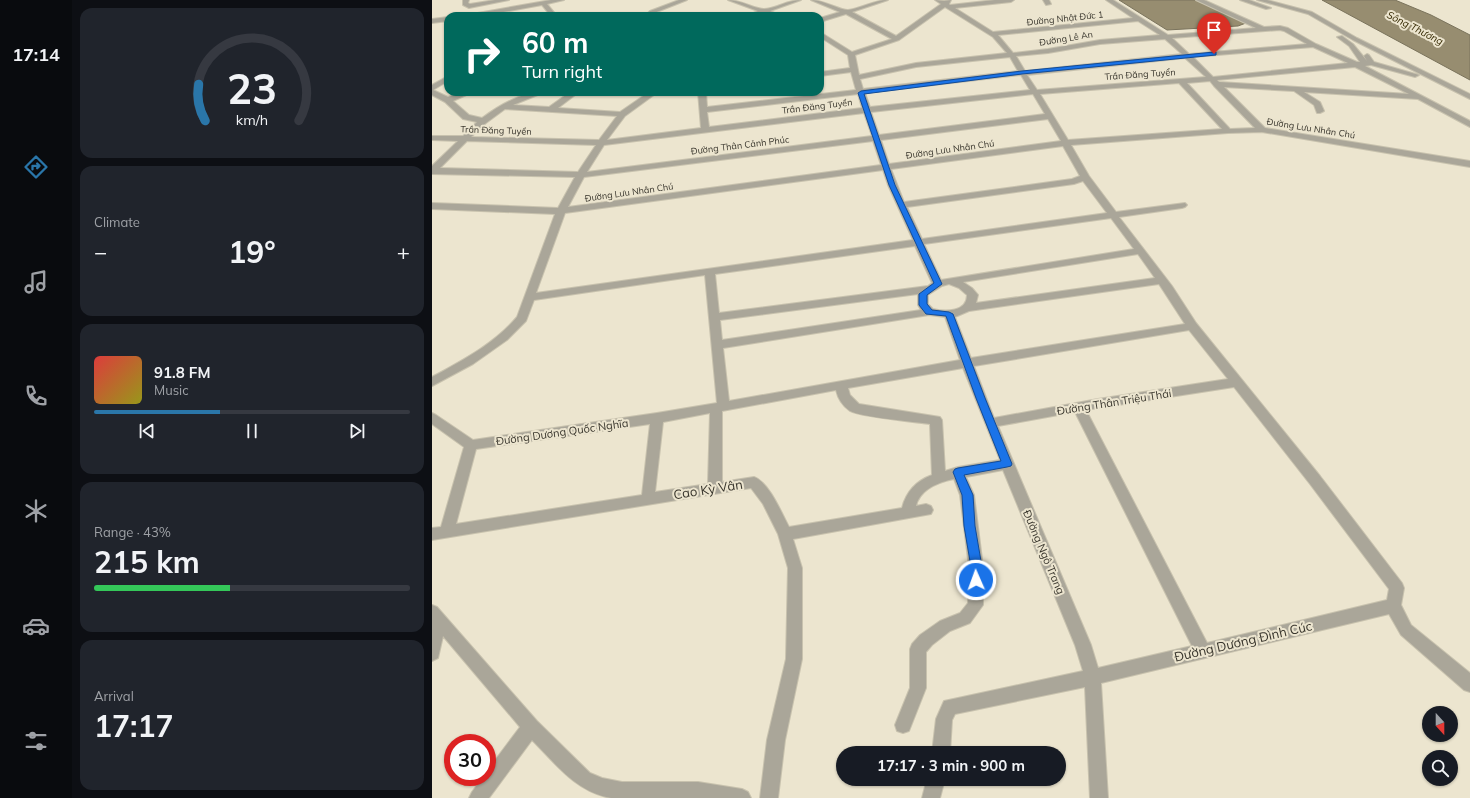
<!DOCTYPE html>
<meta charset="utf-8">
<style>
:root{--surface:#171b24;--page:#20242c;--text:#f1f3f6;--muted:#9ea1a6;--line:#363941;--accent:#2a76a9}
body{margin:0;font-family:Mulish,sans-serif;background:var(--page);color:var(--text);height:100vh;display:flex;flex-direction:column;font-size:15px;white-space:nowrap}
*{box-sizing:border-box;margin:0}
p{font-size:13px;color:var(--muted)}
.icon{flex:none;width:22px;height:22px;fill:none;stroke:currentColor;stroke-width:2;stroke-linecap:round;stroke-linejoin:round}
.map{position:relative;flex:1;overflow:hidden}
.details{display:flex;flex-direction:column;gap:8px;padding:8px;background:#0d0f14;width:360px}
.details>*{flex:none}
.guide{position:absolute;left:12px;top:12px;width:380px;height:84px;border-radius:12px;box-shadow:0 1px 3px #0004;background:#00695c;color:#fff;overflow:hidden}
.needle{width:26px;rotate:159deg}
.fabs{position:absolute;left:990px;top:706px;display:grid;gap:8px}
.fabs a{display:grid;place-items:center;width:36px;height:36px;border-radius:50%;background:var(--surface);box-shadow:0 1px 3px #0004;font-size:20px}
.speed{position:absolute;left:12px;top:734px;display:flex;gap:8px;font-size:20px;font-weight:700;text-align:center}
.speed>*{display:grid;place-content:center;width:52px;height:52px;border-radius:50%;background:var(--surface);box-shadow:0 1px 3px #0004;line-height:1}
.speed .limit{border:6px solid #d22;background:#fff;color:#111}
.pin{position:absolute;display:grid;place-items:center;width:34px;height:34px;color:#fff;margin:-41px -17px;border-radius:50% 50% 50% 0;rotate:-45deg;box-shadow:0 0 4px #0007}
.pin .icon{rotate:45deg}
.me{position:absolute;width:44px;margin:-22px;rotate:358deg;stroke-linejoin:round;filter:drop-shadow(0 0 3px #0008)}
.turn{display:flex;align-items:center;gap:14px;height:84px;padding:0 12px;font-size:18px}
.turn .icon{width:52px;height:52px;stroke-width:2.5}
.turn b{display:block;font-size:28px;line-height:34px}
.big{font-size:30px;font-weight:700;line-height:1.1}
.details .card{flex:1;display:flex;flex-direction:column;justify-content:center;gap:6px;min-width:0;padding:0 14px;border-radius:12px;background:var(--page)}
.details .dial{align-items:center;gap:0}
.dial svg{height:104px;overflow:visible;fill:none;stroke:var(--line);stroke-width:7;stroke-linecap:round;text-anchor:middle}
.dial text{fill:var(--text);stroke:none}
.song{display:flex;align-items:center;gap:12px}
.cover{width:48px;height:48px;border-radius:6px;background:linear-gradient(135deg,hsl(0 70% 55%),hsl(60 70% 35%))}
.played{height:4px;border-radius:2px;background:linear-gradient(90deg,var(--accent) 40%,var(--line) 40%)}
.keys{display:flex;justify-content:space-around;direction:ltr}
.heat{display:flex;justify-content:space-between;align-items:center;font-size:22px;direction:ltr}
.charge{height:6px;border-radius:3px;background:linear-gradient(90deg,#34c759 43%,var(--line) 0)}
.trip{position:absolute;left:404px;top:746px;width:230px;height:40px;border-radius:20px;background:var(--surface);box-shadow:0 1px 3px #0004;font-weight:700;line-height:40px;text-align:center}
main{display:flex;flex:1;min-height:0}
.tabs{display:flex;flex-direction:column;width:72px;justify-content:space-around;align-items:center;background:#090b0e;color:var(--muted)}
.tabs .icon{width:28px;height:28px}
.tabs .on{color:var(--accent)}
.tabs b{font-size:18px;color:var(--text)}
.map>svg:first-child{display:block}
</style>
<main>
<nav class="tabs">
<b>17:14</b>
<svg class="icon on" aria-label="directions" viewBox="0 0 24 24"><path d="M12 3l9 9-9 9-9-9zM9 14v-3h6M13 9l2 2-2 2"/></svg>
<svg class="icon" aria-label="music" viewBox="0 0 24 24"><path d="M9 18V5l10-2v13"/><circle cx="6" cy="18" r="3"/><circle cx="16" cy="16" r="3"/></svg>
<svg class="icon" aria-label="phone" viewBox="0 0 24 24"><path d="M5 4h4l2 5-3 2q2 4 5 5l2-3 5 2v4C11 20 4 13 5 4z"/></svg>
<svg class="icon" aria-label="climate" viewBox="0 0 24 24"><path d="M12 3v18M4 7l16 10M4 17L20 7"/></svg>
<svg class="icon" aria-label="car" viewBox="0 0 24 24"><path d="M5 17H2v-5l4-1 3-4h7l3 4 3 1v5h-3M9 17h6M6 11h13"/><circle cx="7" cy="17" r="2"/><circle cx="17" cy="17" r="2"/></svg>
<svg class="icon" aria-label="filters" viewBox="0 0 24 24"><path d="M4 7h16M4 17h16"/><circle cx="9" cy="7" r="2"/><circle cx="15" cy="17" r="2"/></svg>
</nav>
<section class="details">
<div class="card dial"><svg viewBox="0 0 100 80">
<path d="M14 69A42 42 0 1 1 86 69"/>
<path d="M14 69A42 42 0 0 1 9 41" stroke="#2a76a9"/>
<text x="50" y="56" font-size="32" font-weight="700">23</text>
<text x="50" y="72" font-size="11">km/h</text>
</svg></div>
<div class="card"><p>Climate</p>
<div class="heat"><a>−</a><b class="big">19°</b><a>+</a></div>
</div>
<div class="card">
<div class="song"><i class="cover"></i><div><b>91.8 FM</b><p>Music</p></div></div>
<div class="played"></div>
<div class="keys"><svg class="icon" aria-label="previous" viewBox="0 0 24 24"><path d="M18 5L8 12l10 7zM5 5v14"/></svg><svg class="icon" aria-label="pause" viewBox="0 0 24 24"><path d="M8 5v14M16 5v14"/></svg><svg class="icon" aria-label="next" viewBox="0 0 24 24"><path d="M6 5l10 7-10 7zM19 5v14"/></svg></div>
</div>
<div class="card"><p>Range · 43%</p><b class="big">215 km</b><div class="charge"></div></div>
<div class="card"><p>Arrival</p><b class="big">17:17</b></div>
</section>
<div class="map">
<svg width="1038" height="798" viewBox="0 0 1038 798">
<rect width="100%" height="100%" fill="#ece5cf"/>
<!-- water -->
<path fill="#978d70" stroke="#7a735c" d="M687 0H764L814 23 806 26 735 30Z
M890 0H963L999 15 1038 35V80Z"/>
<g fill="none" stroke-linecap="round" stroke-linejoin="round">
<!-- minor casing -->
<g stroke="#c8c2ae" stroke-width="2">
<path id="minor" d="M31 0H37L36 3 38 4 63 0H77L37 8 31 5Z
M119 0H132L115 4 125 16H119L110 5 50 16H37L40 14Z
M247 0H255L222 13 223 16H217L215 14 218 11Z
M296 0C309 0 323 9 332 9 343 9 355 0 369 0L338 11 349 16C343 16 336 13 332 13 327 13 321 16 315 16L326 11Z
M379 0C392 0 407 10 416 10 430 8 442 0 456 0L420 12 464 36 509 4 503 0 512 1 519 0 517 4 518 5 563 0H582L579 2 523 8 561 32 701 18 674 0H681L736 35 824 28 764 0H772L832 27 848 26 856 28 884 44 925 62H928L917 46 905 37 910 36 921 44 935 61 932 56 935 54 937 55 942 62 987 75 983 77 939 65 933 66 1038 121V127L986 99 872 92 888 102 892 111 888 113H885L882 105 862 91 792 87 833 128 1038 161V167L830 132 796 133 639 145 657 176 684 212 753 203 755 205 753 207 750 208 687 217 740 286 764 323 888 476 970 583 972 588 969 605 979 625 1038 673V692L1032 690 969 635 957 614 669 683 676 798H658L653 687 523 714 520 720 518 753H500L504 719 512 701 651 671 643 645 571 470 534 477 542 495 551 567V605L538 623 518 631 500 645 494 652V688L477 731 471 733 465 731 463 725 478 688V649L480 644 488 635 508 621 528 613 536 603 537 567 528 495 522 479C507 482 488 489 484 506L494 504 499 506 501 510 499 514 361 539 370 568V659L353 740 346 798H328L335 740 354 659 356 568 346 534 331 504 319 488 0 540V528L9 527 32 447 0 424V413L4 415 41 440 225 413 285 403 273 275 102 300 94 321 75 340 41 364 0 386V377C31 360 62 344 85 317L123 214 0 209V203L126 208 143 177 0 174V166L26 141 0 140V136H31L45 122 31 119 13 102 0 95V85L16 76V81L1 90 16 97 30 92H41L21 101 37 115 50 118C68 105 89 92 113 92L81 105 117 107 138 92H147L126 108 188 112 217 92H226L193 116 175 140 269 128 266 92H274L275 107 424 90 419 72 388 76V72L418 68 416 55 388 37V32L420 52 460 39 414 14 388 22V18L408 12ZM513 7 561 37 575 53 484 63 427 75 423 55 467 40ZM706 21 728 35 668 40 616 49 581 53 566 35ZM848 30 852 31 875 44 757 54 740 38ZM733 39 750 54 593 71 584 56 616 53 668 44ZM881 47 916 63 781 77 761 57ZM578 57 586 71 431 89 428 79 484 67ZM753 58 774 77 605 90 595 75ZM923 67 977 94 787 82 785 80ZM589 75 598 90 438 107 433 93ZM778 81 782 86 823 128 798 129 755 83ZM747 83 790 129 636 140 608 94ZM426 94 430 108 277 127 275 112ZM601 94 613 114 447 135 439 112ZM73 109 185 116 167 140 39 137 54 123ZM432 113 440 136 155 172 172 145ZM616 119 629 141 457 164 449 140ZM35 141 164 145 146 172 8 168ZM441 141 449 165 136 207 152 177ZM631 146 648 176 640 179 472 202 459 169ZM451 170 456 185 481 240 104 293 133 213ZM651 181 675 213 490 239 475 207 642 184ZM679 218 702 249 509 280 492 244ZM483 246 500 283 496 286 287 313 283 274ZM706 254 723 278 544 303 546 295 540 288 531 282ZM517 284 527 288 535 295C535 312 514 312 501 309L496 304V295L510 286ZM727 284 753 324 539 358 523 317 537 311ZM486 294V305L489 310 290 340 288 320ZM497 315 513 317 528 360 297 401 291 348ZM757 330 796 379 666 399 562 418 542 366ZM531 368 568 460 526 467 513 471 510 420 508 417 427 404 418 395 416 388ZM802 387 878 484 957 589 955 600 775 643 654 410ZM404 390C406 399 411 406 418 411 428 417 483 422 498 424L500 475C484 481 474 492 470 508L357 527C350 514 337 482 322 477L290 482V411ZM643 412 760 646 666 668 659 645 566 426ZM278 413 276 484 223 492 231 422ZM218 424 210 495 24 524 44 449Z
M611 0H617L619 4 614 5Z
M808 0H817L839 8 834 9Z
M825 0H835L880 12 925 38 1038 94V99L921 40 876 14Z
M16 17V21L0 23V19Z
M0 605 5 607 105 721 158 773 170 778 190 782H266L310 789 316 792 319 798H179C144 792 124 764 100 740L57 798H37L40 792 51 777H55V771L88 727 11 636 6 658 0 661Z
M495 779H513L508 798H490Z"/>
</g>
<!-- minor -->
<use href="#minor" fill="#aaa699" fill-rule="evenodd"/>
</g>
<!-- route -->
<path fill="#1a73e8" stroke="#114b97" d="M782 52H784V55L590 74 432 94 463 185 510 284 495 295V304L500 310 517 312 521 314 553 398 580 464 579 466 575 467 532 475 541 495 543 526 550 567 548 583 544 585 540 583 538 580 539 567 532 526 530 495 521 472 523 469 526 468 569 461 544 398 514 316 494 314 487 305V294L502 283 457 185 426 93 429 91 590 71Z"/>
<g text-anchor="middle" dominant-baseline="central" stroke-width="4" stroke-linejoin="round" paint-order="stroke">
<!-- far-street labels -->
<g font-size="9" fill="#38352c" stroke="#ece5cf">
<text transform="translate(633 18) rotate(-6)">Đường Nhật Đức 1</text>
<text transform="translate(634 38) rotate(-9)">Đường Lê An</text>
<text transform="translate(708 74) rotate(-4)">Trần Đăng Tuyển</text>
<text transform="translate(385 106) rotate(-7)">Trần Đăng Tuyển</text>
<text transform="translate(879 128) rotate(9)">Đường Lưu Nhân Chú</text>
<text transform="translate(64 130) rotate(2)">Trần Đăng Tuyển</text>
<text transform="translate(308 145) rotate(-7)">Đường Thân Cảnh Phúc</text>
<text transform="translate(518 149) rotate(-8)">Đường Lưu Nhân Chú</text>
<text transform="translate(197 192) rotate(-8)">Đường Lưu Nhân Chú</text>
</g>
<!-- far-water labels -->
<g font-size="10" font-style="italic" fill="#342800" stroke="#ece5cf">
<text transform="translate(983 28) rotate(27)">Sông Thương</text>
</g>
<!-- street labels -->
<g font-size="11" fill="#38352c" stroke="#ece5cf">
<text transform="translate(682 402) rotate(-9)">Đường Thân Triệu Thái</text>
<text transform="translate(130 432) rotate(-8)">Đường Dương Quốc Nghĩa</text>
<text transform="translate(612 552) rotate(67)">Đường Ngô Trang</text>
</g>
<!-- near-street labels -->
<g font-size="13" fill="#38352c" stroke="#ece5cf">
<text transform="translate(276 489) rotate(-9)">Cao Kỳ Vân</text>
<text transform="translate(811 641) rotate(-13)">Đường Dương Đình Cúc</text>
</g>
</g>
</svg>
<div class="fabs">
<a><svg class="needle" viewBox="-14 -14 28 28"><path d="M0-13l5 13h-10z" fill="#e53935"/><path d="M0 13l5-13h-10z" fill="#9ea1a6"/></svg></a>
<a><svg class="icon" aria-label="search" viewBox="0 0 24 24"><circle cx="10" cy="10" r="6"/><path d="M15 15l6 6"/></svg></a>
</div>
<div class="speed"><div class="limit">30</div></div>
<div class="pin" style="left:782px;top:54px;background:#d93025"><svg class="icon" aria-label="arrive" viewBox="0 0 24 24"><path d="M6 21V4h12l-3 4 3 4H6"/></svg></div>
<svg class="me" style="left:544px;top:580px" viewBox="-20 -20 40 40"><circle r="17" fill="#1a73e8" stroke="#fff" stroke-width="3"/><path d="M0-11L8 9 0 5-8 9z" fill="#fff"/></svg>
<div class="trip">17:17 · 3 min · 900 m</div>
<div class="guide">
<div class="turn"><svg class="icon" aria-label="right" viewBox="0 0 24 24"><path d="M7 20v-9h11M14 6l5 5-5 5"/></svg><div><b>60 m</b>Turn right</div></div>
</div>
</div>
</main>
